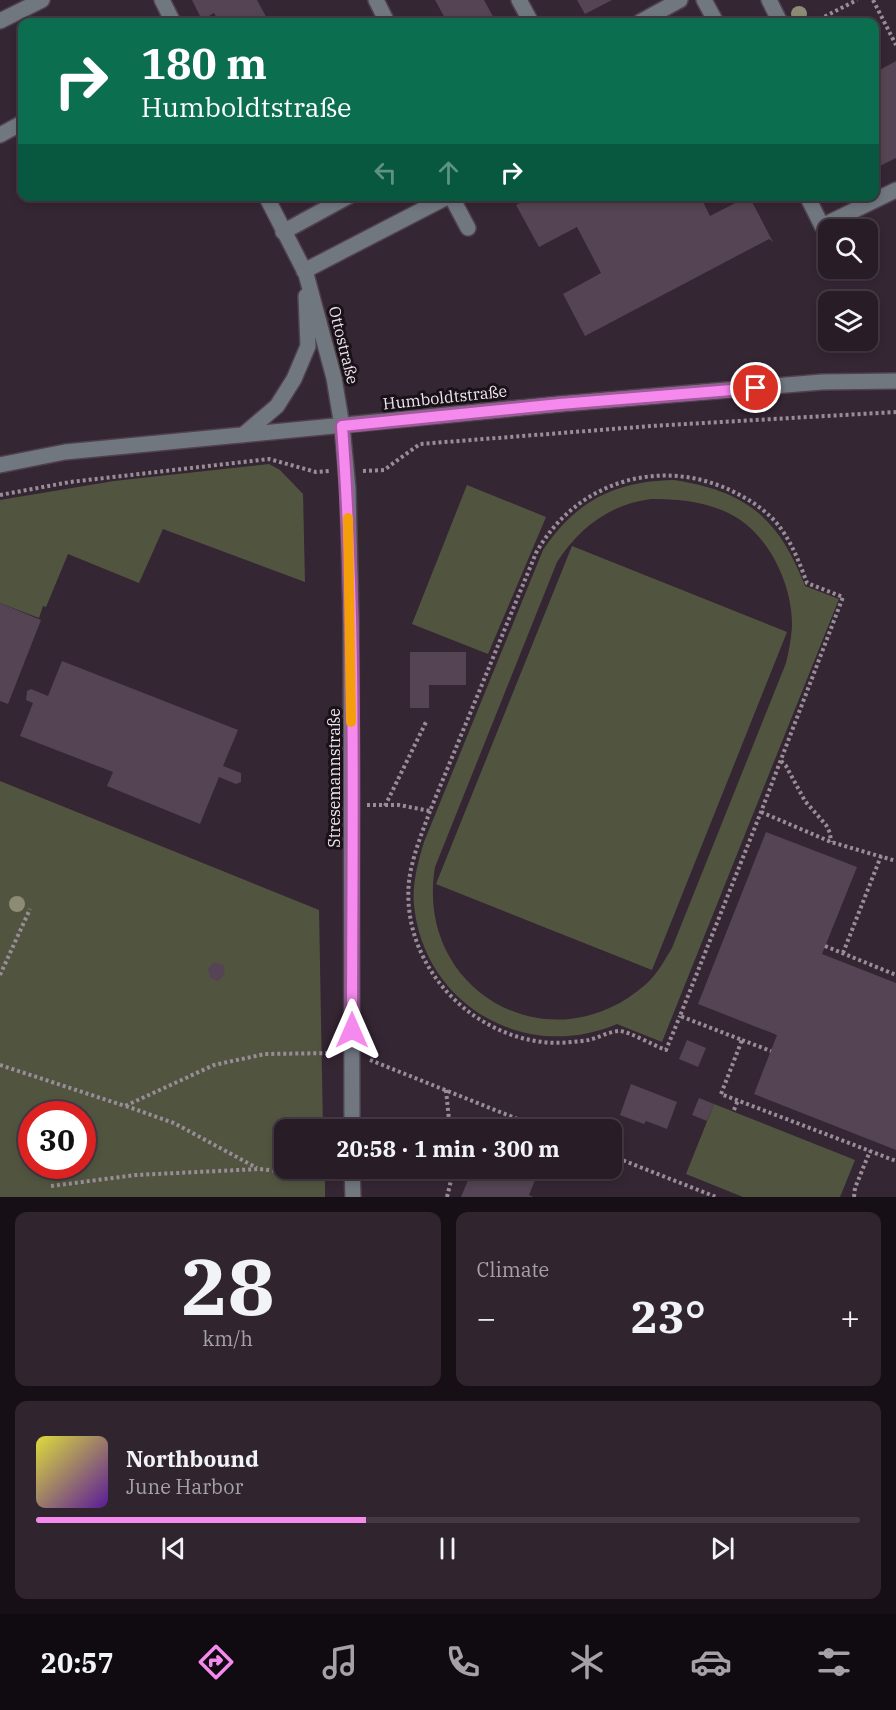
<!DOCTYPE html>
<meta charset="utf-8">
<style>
:root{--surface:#281c27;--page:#30252f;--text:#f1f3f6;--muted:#a5a1a7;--line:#443a44;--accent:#f689ee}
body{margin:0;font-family:"IBM Plex Serif",serif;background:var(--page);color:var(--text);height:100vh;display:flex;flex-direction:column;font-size:22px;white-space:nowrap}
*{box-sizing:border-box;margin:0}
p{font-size:20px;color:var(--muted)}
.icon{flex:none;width:33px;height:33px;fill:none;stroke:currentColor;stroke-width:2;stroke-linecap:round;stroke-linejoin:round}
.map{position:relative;height:1197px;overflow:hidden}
.side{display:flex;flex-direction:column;gap:15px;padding:15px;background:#160f15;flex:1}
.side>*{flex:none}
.guide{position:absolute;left:18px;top:18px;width:861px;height:183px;border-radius:12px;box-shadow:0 3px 9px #0003,0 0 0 2px var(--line);background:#0b6e4f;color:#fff;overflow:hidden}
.buttons{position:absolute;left:818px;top:219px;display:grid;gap:12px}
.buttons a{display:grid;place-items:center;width:60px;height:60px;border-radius:12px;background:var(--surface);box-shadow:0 3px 9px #0003,0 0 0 2px var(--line);font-size:30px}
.speed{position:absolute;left:18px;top:1101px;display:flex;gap:12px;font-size:30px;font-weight:700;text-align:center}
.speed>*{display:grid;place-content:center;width:78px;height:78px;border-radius:50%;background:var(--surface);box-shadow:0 3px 9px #0003,0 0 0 2px var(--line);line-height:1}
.speed .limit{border:9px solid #d22;background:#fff;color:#111}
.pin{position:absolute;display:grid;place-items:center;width:51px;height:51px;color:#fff;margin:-26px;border:3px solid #fff;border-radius:50%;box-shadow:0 2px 6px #0007}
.me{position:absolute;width:66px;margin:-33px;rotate:0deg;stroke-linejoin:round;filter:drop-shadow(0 0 4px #0008)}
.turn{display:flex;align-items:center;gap:21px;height:126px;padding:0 24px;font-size:27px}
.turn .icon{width:78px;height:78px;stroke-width:2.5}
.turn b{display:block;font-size:42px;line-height:51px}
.lanes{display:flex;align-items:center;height:57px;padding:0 24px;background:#0003;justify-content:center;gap:30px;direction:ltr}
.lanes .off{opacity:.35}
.big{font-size:45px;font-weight:700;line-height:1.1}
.side .widget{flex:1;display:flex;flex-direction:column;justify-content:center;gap:9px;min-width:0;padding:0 21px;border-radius:12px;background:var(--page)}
.side .dial{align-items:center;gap:0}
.dial b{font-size:78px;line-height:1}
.song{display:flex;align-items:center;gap:18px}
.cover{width:72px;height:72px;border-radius:9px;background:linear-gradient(135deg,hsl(60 70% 55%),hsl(270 70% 35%))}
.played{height:6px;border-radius:3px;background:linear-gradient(90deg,var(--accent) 40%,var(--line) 40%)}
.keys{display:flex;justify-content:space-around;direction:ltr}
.heat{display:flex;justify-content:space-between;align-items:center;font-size:33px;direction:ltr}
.side .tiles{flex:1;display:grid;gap:15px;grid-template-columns:1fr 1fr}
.widget:last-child{grid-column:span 2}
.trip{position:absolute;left:274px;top:1119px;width:348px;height:60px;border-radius:12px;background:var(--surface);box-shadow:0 3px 9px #0003,0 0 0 2px var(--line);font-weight:700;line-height:60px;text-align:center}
.menu{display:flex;height:96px;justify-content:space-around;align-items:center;background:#100b10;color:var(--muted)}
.menu .icon{width:42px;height:42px}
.menu .current{color:var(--accent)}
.menu b{font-size:27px;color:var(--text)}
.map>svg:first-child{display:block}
</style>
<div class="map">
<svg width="896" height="1197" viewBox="0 0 896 1197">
<rect width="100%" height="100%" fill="#352634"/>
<!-- green -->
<path fill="#515540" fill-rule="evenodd" d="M269 464 280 470 303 494 305 582 163 529 139 583 68 554 46 607 43 606 39 618 0 603V500L114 481Z
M674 480C746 491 779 518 805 586L839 599 662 1042 617 1024C526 1063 424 1006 414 905 412 884 418 862 424 842L543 550C576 501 615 481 674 480ZM651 499C682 499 712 502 739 519 772 541 793 588 792 627 791 639 789 651 786 663L672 948C664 961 657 975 645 985 550 1068 414 991 435 867L557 562C579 528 610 504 651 499Z
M467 485 546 517 488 654 412 624Z
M572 546 787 632 652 970 436 884Z
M0 781 319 910 323 1129 285 1130V1168L325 1169V1197H0ZM32 1114H82V1166H32Z
M714 1104 855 1160 840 1197H743L686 1174Z"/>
<!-- building -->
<path fill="#554453" d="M192 0H257L269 22H219L214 13 202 20Z
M435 0H484L496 22H447Z
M577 0H612L585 14Z
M896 61V158L874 169V73Z
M533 196H700L710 216 749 196 773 242 769 239 585 336 563 294 601 273 577 227 539 247 516 205Z
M0 603 41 620 8 704 0 701Z
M410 652H466V685H429V708H410Z
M62 661 238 730 223 766 241 773V782L236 784 219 777 200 824 107 786 113 772 20 736 33 703 26 700 27 691 31 689 48 696Z
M766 832 857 867 822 954 896 983V1150L754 1094 777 1035 698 1004Z
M214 962 224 965 225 974 218 981 210 978 208 968Z
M687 1040 706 1048 698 1067 679 1059Z
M631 1084 677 1102 667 1129 646 1121 644 1124 620 1115Z
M699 1098 714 1104 707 1121 692 1115Z
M473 1168H540L529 1195 533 1197H461Z"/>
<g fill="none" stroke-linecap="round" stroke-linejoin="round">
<!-- minor casing -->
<g stroke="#4f414e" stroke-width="18">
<path id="minor" d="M162 0 173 22
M376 0 387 22
M519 0 531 22
M704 0 716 22
M769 0 780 22
M0 21 42 0
M640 22 680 0
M0 135 22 123
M266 196 306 274 334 378 342 426 348 488 351 622 352 1130
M451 196 468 228
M807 196 822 226 896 190
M283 232 349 196
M304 271 449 196
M243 435 277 406 294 379 308 346 306 296
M0 465 65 452 560 404 822 382 896 381
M352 1168 353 1197"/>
</g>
<!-- path -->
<path stroke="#998d98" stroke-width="4" stroke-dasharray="3 3" stroke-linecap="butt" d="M873 0 896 45
M814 22 857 0
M363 471 384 470 420 444 651 426 896 412
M0 495 70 482 269 459 316 472 329 471
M781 761 786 766 805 801 826 825 830 833 831 842
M367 805H399L430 811 536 553C576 481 662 455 736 493 752 501 768 512 779 526 792 543 800 564 807 583L843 597 761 812 680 1016 742 1040 721 1094 896 1161
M385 806 427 720
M430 811C422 833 412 857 409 881 401 961 465 1033 543 1042 558 1044 575 1042 589 1040 598 1038 610 1031 620 1031 630 1032 655 1046 666 1050L680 1016
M761 812 831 842 896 861
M825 946 896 975
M843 953 881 856
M0 975 30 909
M742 1040 771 1051
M370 1060 545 1130
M0 1065 125 1106 214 1065 265 1054 333 1053
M446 1090 450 1130
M126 1106 174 1123 257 1168
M734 1110 738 1100
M612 1156 716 1197
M51 1186 136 1175 259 1169 334 1176
M447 1197 454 1168
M854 1197 855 1188 870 1151"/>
<!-- minor -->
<use href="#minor" stroke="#71777f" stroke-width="15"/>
</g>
<!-- trees -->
<g fill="#8d8b74">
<circle cx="799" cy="14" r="8"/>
<circle cx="17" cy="904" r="8"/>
</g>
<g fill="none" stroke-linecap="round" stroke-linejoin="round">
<!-- route casing -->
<g stroke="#a0599b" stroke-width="15">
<path id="route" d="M352 1030C352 829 357 627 342 426L560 404 756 388"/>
</g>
<!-- route -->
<use href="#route" stroke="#f689ee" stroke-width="10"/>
<!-- slow -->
<path stroke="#f59e0b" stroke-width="10" d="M348 518 351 722"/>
</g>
<g text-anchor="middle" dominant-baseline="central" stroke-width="6" stroke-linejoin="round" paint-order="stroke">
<!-- street labels -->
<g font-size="16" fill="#f0e6ef" stroke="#191218">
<text transform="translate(344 345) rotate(76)">Ottostraße</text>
<text transform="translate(445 397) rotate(-6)">Humboldtstraße</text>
<text transform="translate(334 778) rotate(-90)">Stresemannstraße</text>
</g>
</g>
</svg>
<div class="buttons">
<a><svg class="icon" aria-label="search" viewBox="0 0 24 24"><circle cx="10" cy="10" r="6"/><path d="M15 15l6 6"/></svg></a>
<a><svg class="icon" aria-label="layers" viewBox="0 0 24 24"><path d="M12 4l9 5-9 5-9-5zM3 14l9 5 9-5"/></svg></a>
</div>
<div class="speed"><div class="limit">30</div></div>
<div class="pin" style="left:756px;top:388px;background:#d93025"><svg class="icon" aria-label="arrive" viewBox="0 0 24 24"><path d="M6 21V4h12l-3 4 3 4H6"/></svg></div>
<svg class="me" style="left:352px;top:1030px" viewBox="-20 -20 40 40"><path d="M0-17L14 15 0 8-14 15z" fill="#f689ee" stroke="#fff" stroke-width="4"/></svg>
<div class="trip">20:58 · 1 min · 300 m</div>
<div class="guide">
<div class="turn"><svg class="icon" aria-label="right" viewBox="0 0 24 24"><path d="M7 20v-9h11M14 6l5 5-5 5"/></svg><div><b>180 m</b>Humboldtstraße</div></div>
<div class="lanes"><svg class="icon off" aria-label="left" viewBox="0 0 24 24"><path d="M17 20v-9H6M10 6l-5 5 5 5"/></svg><svg class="icon off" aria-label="ahead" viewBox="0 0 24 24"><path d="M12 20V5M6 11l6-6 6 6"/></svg><svg class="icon" aria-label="right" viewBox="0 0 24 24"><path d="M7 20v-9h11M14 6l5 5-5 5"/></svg></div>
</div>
</div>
<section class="side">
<div class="tiles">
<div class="widget dial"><b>28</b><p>km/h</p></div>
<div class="widget"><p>Climate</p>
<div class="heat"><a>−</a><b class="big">23°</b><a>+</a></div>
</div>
<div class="widget">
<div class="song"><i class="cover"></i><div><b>Northbound</b><p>June Harbor</p></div></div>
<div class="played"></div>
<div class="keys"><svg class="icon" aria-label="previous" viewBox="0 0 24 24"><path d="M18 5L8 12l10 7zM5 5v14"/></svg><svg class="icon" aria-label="pause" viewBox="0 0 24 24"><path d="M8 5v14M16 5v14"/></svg><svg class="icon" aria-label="next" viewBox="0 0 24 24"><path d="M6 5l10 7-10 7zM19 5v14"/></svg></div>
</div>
</div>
</section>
<nav class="menu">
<b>20:57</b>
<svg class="icon current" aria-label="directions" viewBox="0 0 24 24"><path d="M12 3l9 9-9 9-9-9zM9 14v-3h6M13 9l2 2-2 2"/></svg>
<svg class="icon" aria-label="music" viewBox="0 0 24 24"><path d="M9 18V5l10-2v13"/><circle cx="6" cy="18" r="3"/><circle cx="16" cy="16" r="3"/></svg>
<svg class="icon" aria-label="phone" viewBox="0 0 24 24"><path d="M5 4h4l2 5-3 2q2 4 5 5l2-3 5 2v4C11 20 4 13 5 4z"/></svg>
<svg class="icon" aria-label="climate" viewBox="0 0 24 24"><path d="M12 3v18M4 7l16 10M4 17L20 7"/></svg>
<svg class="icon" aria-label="car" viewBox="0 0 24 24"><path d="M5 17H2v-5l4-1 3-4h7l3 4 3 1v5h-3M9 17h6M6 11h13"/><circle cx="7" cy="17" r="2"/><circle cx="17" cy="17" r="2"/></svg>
<svg class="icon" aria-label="filters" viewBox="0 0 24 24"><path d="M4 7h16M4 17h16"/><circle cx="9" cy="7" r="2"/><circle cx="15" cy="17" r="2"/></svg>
</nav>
